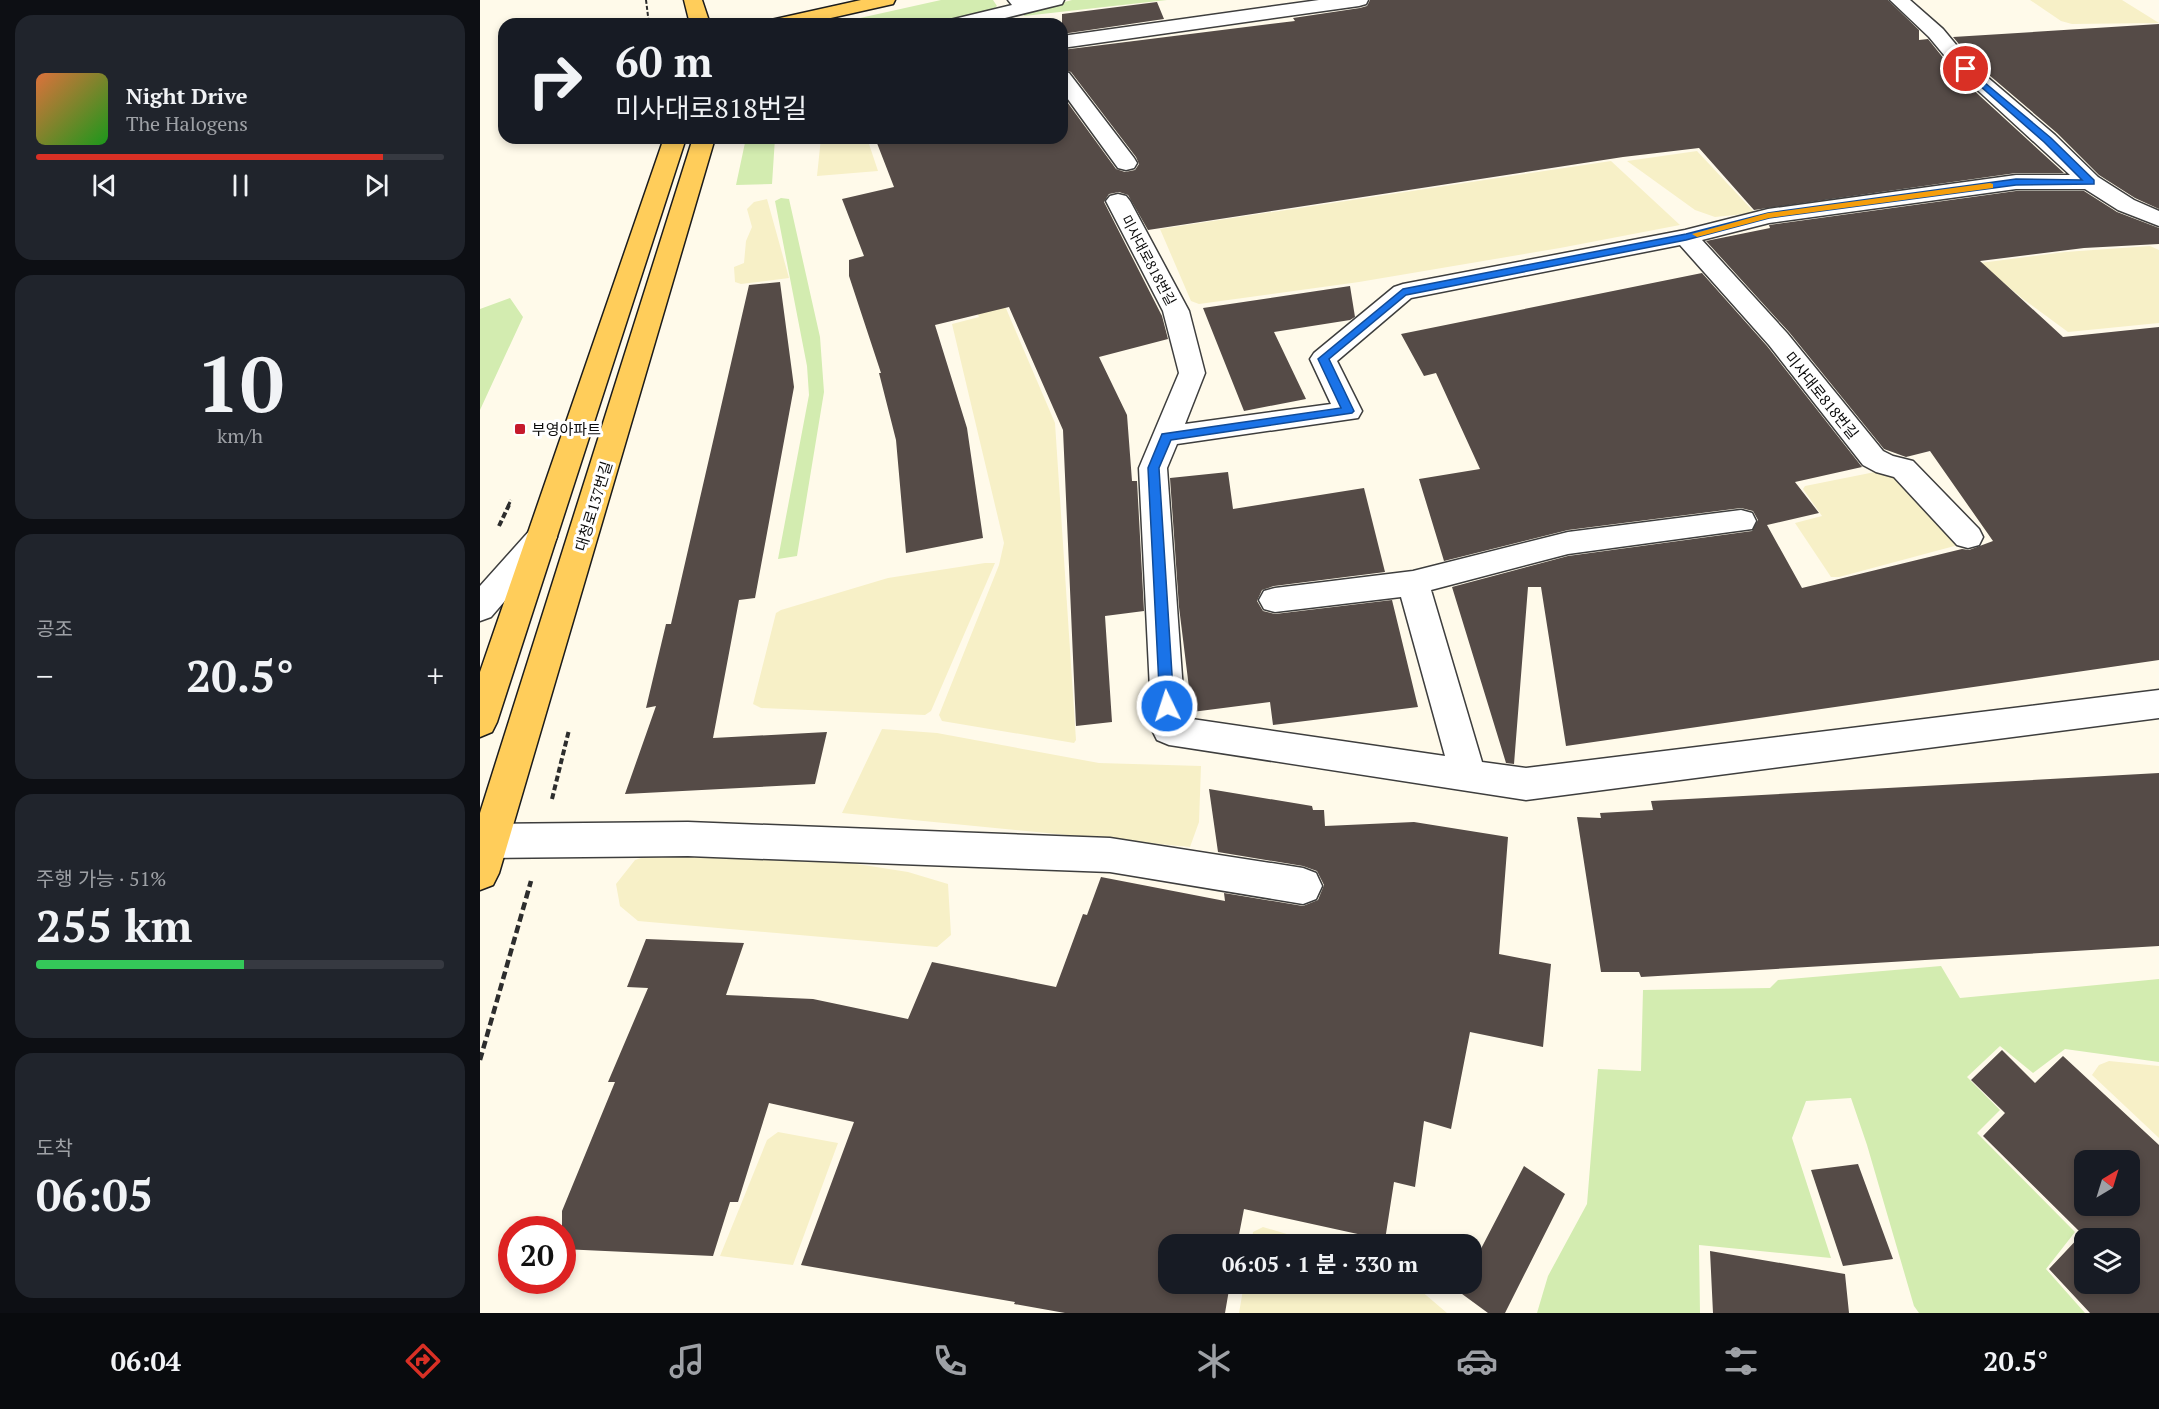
<!DOCTYPE html>
<html lang="ko">
<meta charset="utf-8">
<style>
:root{--surface:#171b24;--page:#20242c;--text:#f1f3f6;--muted:#9ea1a6;--line:#363941;--accent:#d93025}
body{margin:0;font-family:"PT Serif","Noto Sans KR",serif;background:var(--page);color:var(--text);height:100vh;display:flex;flex-direction:column;font-size:22px;white-space:nowrap}
*{box-sizing:border-box;margin:0}
p{font-size:20px;color:var(--muted)}
.icon{flex:none;width:33px;height:33px;fill:none;stroke:currentColor;stroke-width:2;stroke-linecap:round;stroke-linejoin:round}
.map{position:relative;flex:1;overflow:hidden}
.drawer{display:flex;flex-direction:column;gap:15px;padding:15px;background:#0d0f14;width:480px}
.drawer>*{flex:none}
.hud{position:absolute;left:18px;top:18px;width:570px;height:126px;border-radius:18px;box-shadow:0 3px 9px #0003;background:#171b24;color:var(--text);overflow:hidden}
.needle{width:39px;rotate:38deg}
.buttons{position:absolute;left:1594px;top:1150px;display:grid;gap:12px}
.buttons a{display:grid;place-items:center;width:66px;height:66px;border-radius:12px;background:var(--surface);box-shadow:0 3px 9px #0003;font-size:30px}
.speed{position:absolute;left:18px;top:1216px;display:flex;gap:12px;font-size:30px;font-weight:700;text-align:center}
.speed>*{display:grid;place-content:center;width:78px;height:78px;border-radius:50%;background:var(--surface);box-shadow:0 3px 9px #0003;line-height:1}
.speed .limit{border:9px solid #d22;background:#fff;color:#111}
.pin{position:absolute;display:grid;place-items:center;width:51px;height:51px;color:#fff;margin:-26px;border:3px solid #fff;border-radius:50%;box-shadow:0 2px 6px #0007}
.me{position:absolute;width:66px;margin:-33px;rotate:356deg;stroke-linejoin:round;filter:drop-shadow(0 0 4px #0008)}
.turn{display:flex;align-items:center;gap:21px;height:126px;padding:0 18px;font-size:27px}
.turn .icon{width:78px;height:78px;stroke-width:2.5}
.turn b{display:block;font-size:42px;line-height:51px}
.big{font-size:45px;font-weight:700;line-height:1.1}
.drawer .tile{flex:1;display:flex;flex-direction:column;justify-content:center;gap:9px;min-width:0;padding:0 21px;border-radius:18px;background:var(--page)}
.drawer .dial{align-items:center;gap:0}
.dial b{font-size:78px;line-height:1}
.song{display:flex;align-items:center;gap:18px}
.cover{width:72px;height:72px;border-radius:9px;background:linear-gradient(135deg,hsl(20 70% 55%),hsl(120 70% 35%))}
.played{height:6px;border-radius:3px;background:linear-gradient(90deg,var(--accent) 85%,var(--line) 85%)}
.keys{display:flex;justify-content:space-around;direction:ltr}
.heat{display:flex;justify-content:space-between;align-items:center;font-size:33px;direction:ltr}
.charge{height:9px;border-radius:4px;background:linear-gradient(90deg,#34c759 51%,var(--line) 0)}
.trip{position:absolute;left:678px;top:1234px;width:324px;height:60px;border-radius:18px;background:var(--surface);box-shadow:0 3px 9px #0003;font-weight:700;line-height:60px;text-align:center}
.menu{display:flex;height:96px;justify-content:space-around;align-items:center;background:#090b0e;color:var(--muted)}
.menu .icon{width:42px;height:42px}
.menu .current{color:var(--accent)}
.menu b{font-size:27px;color:var(--text)}
main{display:flex;flex:1;min-height:0}
.map>svg:first-child{display:block}
</style>
<main>
<section class="drawer">
<div class="tile">
<div class="song"><i class="cover"></i><div><b>Night Drive</b><p>The Halogens</p></div></div>
<div class="played"></div>
<div class="keys"><svg class="icon" aria-label="previous" viewBox="0 0 24 24"><path d="M18 5L8 12l10 7zM5 5v14"/></svg><svg class="icon" aria-label="pause" viewBox="0 0 24 24"><path d="M8 5v14M16 5v14"/></svg><svg class="icon" aria-label="next" viewBox="0 0 24 24"><path d="M6 5l10 7-10 7zM19 5v14"/></svg></div>
</div>
<div class="tile dial"><b>10</b><p>km/h</p></div>
<div class="tile"><p>공조</p>
<div class="heat"><a>−</a><b class="big">20.5°</b><a>+</a></div>
</div>
<div class="tile"><p>주행 가능 · 51%</p><b class="big">255 km</b><div class="charge"></div></div>
<div class="tile"><p>도착</p><b class="big">06:05</b></div>
</section>
<div class="map">
<svg width="1679" height="1313" viewBox="0 0 1679 1313">
<rect width="100%" height="100%" fill="#fffaea"/>
<!-- farmland -->
<path fill="#f7f0c7" d="M1550 0H1642L1679 23 1592 24 1581 21Z
M341 138H387L398 171 337 176Z
M1217 151 1275 213 1235 217 1215 210 1147 161Z
M1131 161 1200 225 1080 248 879 282 719 304 711 301 680 229Z
M287 199 309 278 261 284 255 282 254 267 264 263 266 241 272 227 267 209 274 202Z
M490 224 575 423 596 740 594 743 462 721 459 715 519 565 524 543 472 324 499 317 464 230Z
M1670 246 1679 250V323L1588 332 1543 299 1500 263 1585 252Z
M1405 470 1415 471 1482 544 1359 577H1351L1315 523 1342 516 1323 489 1325 486Z
M505 563H515L451 711 445 715 281 708 273 704 296 613 301 610 408 578Z
M402 729 457 733 619 763 721 766 719 822 710 847 362 813Z
M179 852 326 856 428 872 468 884 471 935 457 947 158 921 140 906 136 884 155 860Z
M1629 1061 1679 1066V1138L1612 1075 1619 1065Z
M298 1132 358 1143 313 1265 240 1256 287 1140Z
M783 1227 844 1245H771L773 1232Z
M764 1284H933L967 1313H759Z"/>
<!-- green -->
<path fill="#d3ecb0" d="M461 0H513L517 6 511 11 459 24H353Z
M592 0H687L544 16 543 13Z
M266 138H295L292 184 256 185Z
M301 198 309 199 340 337 344 392 317 556 298 559 329 395 327 366 295 201Z
M30 298 43 317 0 410V309Z
M1461 966 1480 998 1679 979V1062L1585 1049 1553 1073 1520 1046 1487 1077 1520 1110 1497 1133 1595 1232 1566 1269 1605 1313H1439L1434 1306 1387 1145 1371 1098 1326 1101 1312 1138 1351 1258 1219 1245 1220 1313H1057L1068 1276 1107 1204 1118 1069 1161 1071 1163 990 1290 988 1298 980Z"/>
<!-- building -->
<path fill="#554b47" fill-rule="evenodd" d="M890 0H1408L1439 30V40L1448 39 1477 75 1584 173H1536L1274 210 1219 148 1143 157 668 230 648 195 639 192 629 194 624 202 682 316 688 339 619 357 647 415 652 481H657L664 611 625 616 632 722 596 726 583 430 529 307 455 325 487 428 503 538 426 553 416 440 399 373H401L369 276V260L384 256 362 199 414 187 395 138H582V95L636 169 645 172 655 170 659 164 656 157 591 72 582 69V50L815 21 813 18 880 8 887 6Z
M677 2 684 19 582 34V14Z
M1679 24V209L1655 198 1619 175 1577 133 1495 63 1473 37Z
M1536 191H1604L1637 212 1679 228V244L1604 248 1500 261 1583 337 1679 327V660L1086 746 1061 587H1048L1034 764 1026 763 972 587 1088 556 1272 531 1278 520 1273 511 1261 508 1088 530 964 561 939 479 1000 469 956 373 944 376 921 334 1222 273 1287 346 1382 467 1315 482 1339 513 1287 525 1322 588 1482 549 1489 550 1513 541 1450 451 1426 457 1404 449 1309 332 1226 241 1290 228 1289 225Z
M300 282 314 387 275 598 259 600 233 738 347 732 335 784 145 794 176 706 166 708 186 624H191L269 285Z
M870 286 875 317 870 320 794 332 826 399 764 411 723 308Z
M748 472 753 509 884 488 905 572 794 586 782 590 777 601 783 611 795 614 912 600 938 707 793 725 790 702 712 712 699 607 690 478Z
M1679 773V946L1161 977 1159 972H1121L1097 817 1121 818 1120 813 1173 810 1171 801Z
M729 789 832 806 833 810H844L845 826 934 822 1028 837 1019 954 1071 964 1063 1047 990 1032 971 1129 944 1121 935 1187 914 1182 905 1240 764 1209 757 1245H688V1284H750L745 1313H585L534 1304 535 1302 321 1265 374 1122 289 1103 258 1202H250L233 1256 82 1249V1211L135 1082H128L168 988 147 987 166 939 264 943 246 995 333 999 428 1019 452 962 576 987 603 914 607 915 621 877 745 901 744 893 823 906 838 900 844 885 837 871 823 866 738 852Z
M1522 1050 1555 1083 1583 1056 1679 1145V1313H1610L1569 1269 1602 1234 1503 1136 1525 1113 1491 1080ZM1605 1161H1650V1206H1605ZM1605 1239H1650V1284H1605Z
M1378 1164 1413 1259 1363 1266 1331 1170Z
M1044 1166 1085 1194 1025 1313H1008L978 1291 982 1284H992V1266Z
M1230 1251 1365 1274 1369 1313H1233Z"/>
<g fill="none" stroke-linecap="round" stroke-linejoin="round">
<!-- minor casing -->
<g stroke="#3e3e3e" stroke-width="3">
<path id="minor" d="M528 0H584L582 4 501 24H467L470 20 532 5Z
M839 0H888L886 4 879 6 582 48V36Z
M1410 0H1430L1463 29 1493 65 1575 135 1618 177 1654 200 1679 211V226L1638 210 1605 189H1536L1289 223 1222 240 1307 333 1403 451 1413 456 1433 461 1499 529 1503 537 1499 545 1488 548 1477 545 1414 477 1396 472 1383 465 1289 345 1200 245 931 298 857 361 882 411 878 418 697 444 687 468 705 718 965 756 921 597 795 612 784 609 779 600 784 591 795 588 933 571 1088 532 1261 510 1272 513 1276 521 1272 529 1088 554 951 590 1002 762 1046 768 1679 690V718L1046 800 689 745 677 740 672 730 659 468 699 373 683 311 626 201 630 196 638 194 646 196 650 201 709 311 725 373 705 424 851 404 830 359 834 353 914 287 923 284 1205 230 1288 209 1536 175H1590L1479 73 1449 37Z
M582 71 589 73 654 158 657 163 654 168 646 170 638 168 582 91Z
M62 526 73 529 77 537 73 545 11 617 0 621V586L51 529Z
M208 822 630 838 823 868 836 873 842 886 836 899 823 904 630 872 208 856 10 858 0 854V828L10 824Z"/>
</g>
<!-- major casing -->
<g stroke="#1c1c1c" stroke-width="3">
<path id="major" d="M204 0H222L230 24H210Z
M381 0H415L413 4 324 24H288L291 20Z
M184 138H206L17 722 12 732 0 737V672Z
M213 138H235L19 873 13 885 0 890V813Z"/>
</g>
<!-- path-far3 -->
<path stroke="#2d2d2d" stroke-width="2" stroke-dasharray="4 2" stroke-linecap="butt" d="M166 0 169 24"/>
<!-- path-far2 -->
<path stroke="#2d2d2d" stroke-width="3" stroke-dasharray="4.5 2" stroke-linecap="butt" d="M28 506 31 500"/>
<!-- path-far1 -->
<path stroke="#2d2d2d" stroke-width="4" stroke-dasharray="6 3" stroke-linecap="butt" d="M19 526 29 505
M72 799 89 730"/>
<!-- path -->
<path stroke="#2d2d2d" stroke-width="4.5" stroke-dasharray="8 4" stroke-linecap="butt" d="M0 1060 51 881"/>
<!-- minor -->
<use href="#minor" fill="#fff" fill-rule="evenodd"/>
<!-- major -->
<use href="#major" fill="#ffcd5a" fill-rule="evenodd"/>
</g>
<!-- route -->
<path fill="#1a73e8" stroke="#114b97" stroke-width="1.5" d="M1486 67 1571 138 1614 180V184L1536 185 1289 218 1206 240 926 295 849 359 874 411 872 413 691 440 679 468 694 706 692 710H682L680 706 668 468 682 434 861 408 838 359 923 289 1206 234 1288 213 1536 179 1602 180 1564 142 1483 71 1482 69Z"/>
<!-- slow -->
<path fill="#f59e0b" d="M1510 183 1513 184V188L1289 218 1217 237 1212 234 1288 213Z"/>
<!-- markers -->
<rect fill="#c6192b" stroke="#fff" stroke-width="2" x="34" y="423" width="12" height="12" rx="3"/>
<g text-anchor="middle" dominant-baseline="central" stroke-width="6" stroke-linejoin="round" paint-order="stroke">
<!-- far-street labels -->
<g font-size="14" fill="#0b0b0b" stroke="#fff">
<text transform="translate(669 260) rotate(62)">미사대로818번길</text>
</g>
<!-- street labels -->
<g font-size="15" fill="#0b0b0b" stroke="#fff">
<text transform="translate(1342 395) rotate(51)">미사대로818번길</text>
<text transform="translate(113 506) rotate(-73)">대청로137번길</text>
</g>
<!-- poi labels -->
<g font-size="15" fill="#0b0b0b" stroke="#fff" text-anchor="start">
<text x="52" y="429">부영아파트</text>
</g>
</g>
</svg>
<div class="buttons">
<a><svg class="needle" viewBox="-14 -14 28 28"><path d="M0-13l5 13h-10z" fill="#e53935"/><path d="M0 13l5-13h-10z" fill="#9ea1a6"/></svg></a>
<a><svg class="icon" aria-label="layers" viewBox="0 0 24 24"><path d="M12 4l9 5-9 5-9-5zM3 14l9 5 9-5"/></svg></a>
</div>
<div class="speed"><div class="limit">20</div></div>
<div class="pin" style="left:1486px;top:69px;background:#d93025"><svg class="icon" aria-label="arrive" viewBox="0 0 24 24"><path d="M6 21V4h12l-3 4 3 4H6"/></svg></div>
<svg class="me" style="left:687px;top:706px" viewBox="-20 -20 40 40"><circle r="17" fill="#1a73e8" stroke="#fff" stroke-width="3"/><path d="M0-11L8 9 0 5-8 9z" fill="#fff"/></svg>
<div class="trip">06:05 · 1 분 · 330 m</div>
<div class="hud">
<div class="turn"><svg class="icon" aria-label="right" viewBox="0 0 24 24"><path d="M7 20v-9h11M14 6l5 5-5 5"/></svg><div><b>60 m</b>미사대로818번길</div></div>
</div>
</div>
</main>
<nav class="menu">
<b>06:04</b>
<svg class="icon current" aria-label="directions" viewBox="0 0 24 24"><path d="M12 3l9 9-9 9-9-9zM9 14v-3h6M13 9l2 2-2 2"/></svg>
<svg class="icon" aria-label="music" viewBox="0 0 24 24"><path d="M9 18V5l10-2v13"/><circle cx="6" cy="18" r="3"/><circle cx="16" cy="16" r="3"/></svg>
<svg class="icon" aria-label="phone" viewBox="0 0 24 24"><path d="M5 4h4l2 5-3 2q2 4 5 5l2-3 5 2v4C11 20 4 13 5 4z"/></svg>
<svg class="icon" aria-label="climate" viewBox="0 0 24 24"><path d="M12 3v18M4 7l16 10M4 17L20 7"/></svg>
<svg class="icon" aria-label="car" viewBox="0 0 24 24"><path d="M5 17H2v-5l4-1 3-4h7l3 4 3 1v5h-3M9 17h6M6 11h13"/><circle cx="7" cy="17" r="2"/><circle cx="17" cy="17" r="2"/></svg>
<svg class="icon" aria-label="filters" viewBox="0 0 24 24"><path d="M4 7h16M4 17h16"/><circle cx="9" cy="7" r="2"/><circle cx="15" cy="17" r="2"/></svg>
<b>20.5°</b>
</nav>
